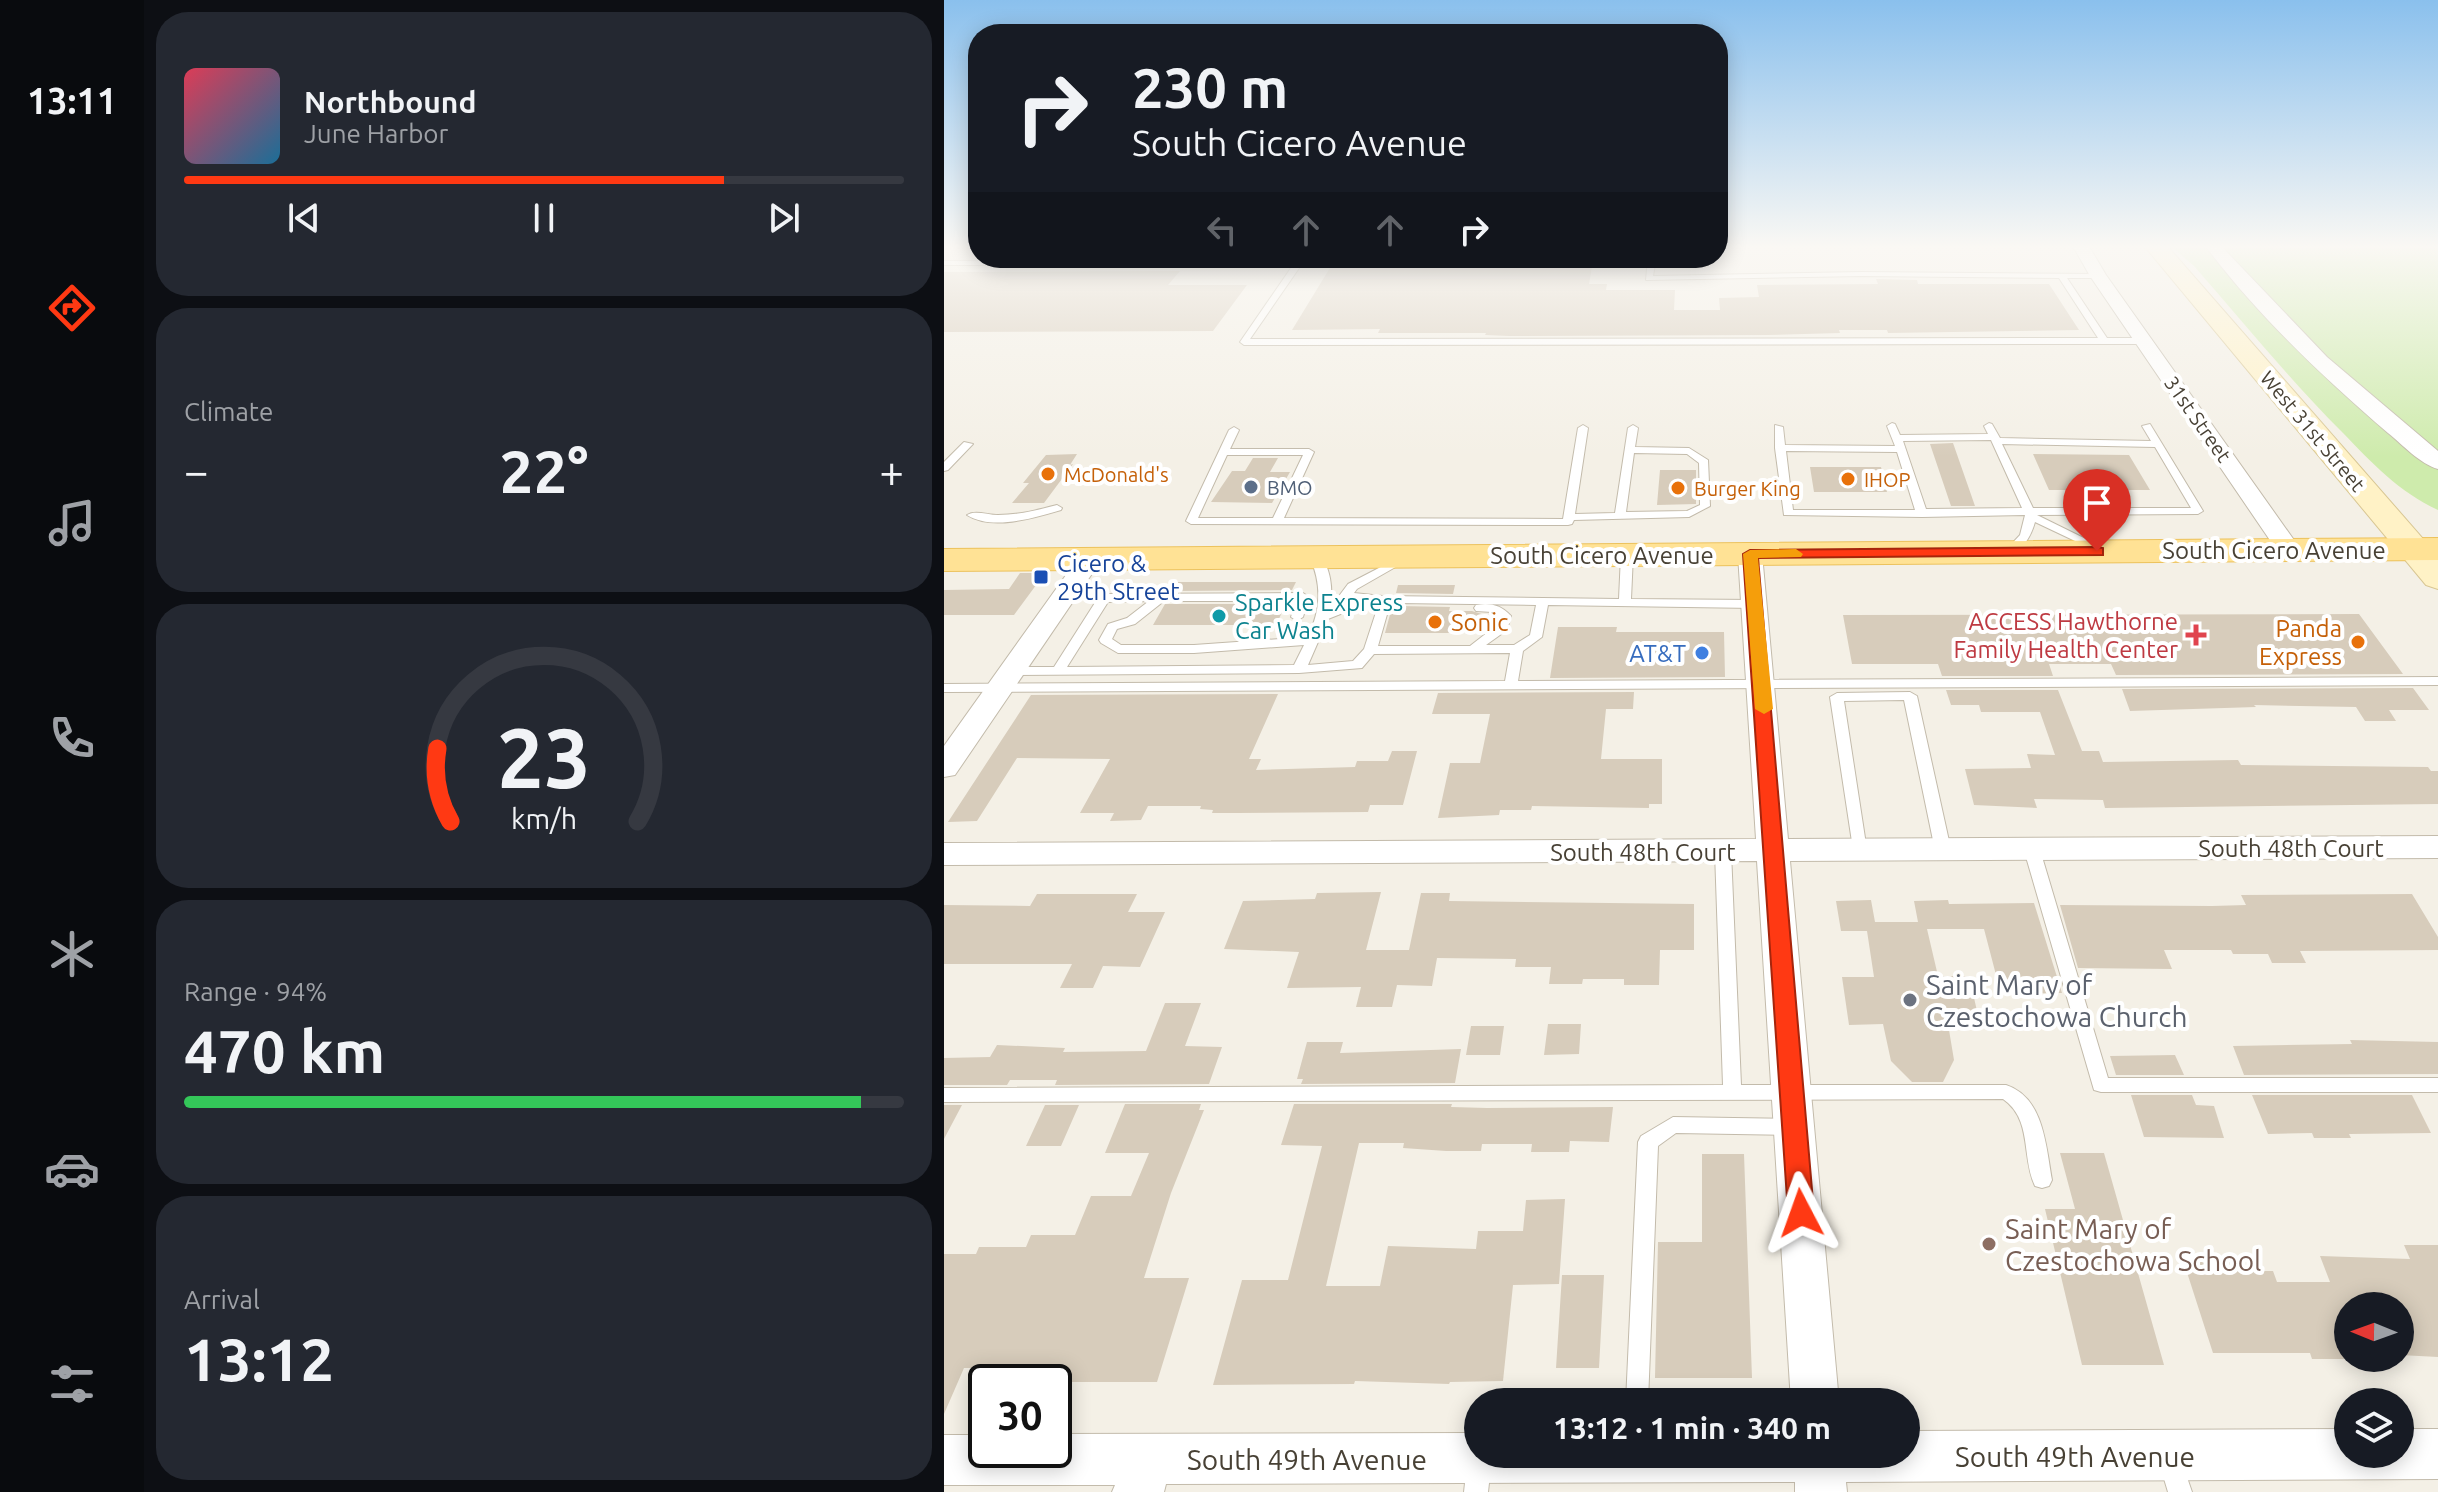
<!DOCTYPE html>
<meta charset="utf-8">
<style>
:root{--surface:#171b24;--page:#242831;--text:#f1f3f6;--muted:#9ea1a6;--line:#363941;--accent:#ff3913}
body{margin:0;font-family:Ubuntu,sans-serif;background:var(--page);color:var(--text);height:100vh;display:flex;flex-direction:column;font-size:30px;white-space:nowrap}
*{box-sizing:border-box;margin:0}
p{font-size:26px;color:var(--muted)}
.icon{flex:none;width:44px;height:44px;fill:none;stroke:currentColor;stroke-width:2;stroke-linecap:round;stroke-linejoin:round}
.map{position:relative;flex:1;overflow:hidden}
.side{display:flex;flex-direction:column;gap:12px;padding:12px;background:#0d0f14;width:800px}
.side>*{flex:none}
.banner{position:absolute;left:24px;top:24px;width:760px;height:244px;border-radius:32px;box-shadow:0 4px 20px #0003;background:#171b24;color:var(--text);overflow:hidden}
.needle{width:52px;rotate:271deg}
.fabs{position:absolute;left:1390px;top:1292px;display:grid;gap:16px}
.fabs a{display:grid;place-items:center;width:80px;height:80px;border-radius:50%;background:var(--surface);box-shadow:0 4px 20px #0003;font-size:40px}
.speed{position:absolute;left:24px;top:1364px;display:flex;gap:16px;font-size:40px;font-weight:700;text-align:center}
.speed>*{display:grid;place-content:center;width:104px;height:104px;border-radius:50%;background:var(--surface);box-shadow:0 4px 20px #0003;line-height:1}
.speed .limit{border:4px solid #111;border-radius:12px;background:#fff;color:#111}
.pin{position:absolute;display:grid;place-items:center;width:68px;height:68px;color:#fff;margin:-82px -34px;border-radius:50% 50% 50% 0;rotate:-45deg;box-shadow:0 0 8px #0007}
.pin .icon{rotate:45deg}
.me{position:absolute;width:88px;margin:-44px;rotate:356deg;stroke-linejoin:round;filter:drop-shadow(0 0 6px #0008)}
.turn{display:flex;align-items:center;gap:28px;height:168px;padding:0 32px;font-size:36px}
.turn .icon{width:104px;height:104px;stroke-width:2.5}
.turn b{display:block;font-size:56px;line-height:68px}
.lanes{display:flex;align-items:center;height:76px;padding:0 32px;background:#0003;justify-content:center;gap:40px;direction:ltr}
.lanes .off{opacity:.35}
.big{font-size:60px;font-weight:700;line-height:1.1}
.side .tile{flex:1;display:flex;flex-direction:column;justify-content:center;gap:12px;min-width:0;padding:0 28px;border-radius:32px;background:var(--page)}
.side .dial{align-items:center;gap:0}
.dial svg{height:208px;overflow:visible;fill:none;stroke:var(--line);stroke-width:7;stroke-linecap:round;text-anchor:middle}
.dial text{fill:var(--text);stroke:none}
.song{display:flex;align-items:center;gap:24px}
.cover{width:96px;height:96px;border-radius:12px;background:linear-gradient(135deg,hsl(350 70% 55%),hsl(200 70% 35%))}
.played{height:8px;border-radius:4px;background:linear-gradient(90deg,var(--accent) 75%,var(--line) 75%)}
.keys{display:flex;justify-content:space-around;direction:ltr}
.heat{display:flex;justify-content:space-between;align-items:center;font-size:44px;direction:ltr}
.charge{height:12px;border-radius:6px;background:linear-gradient(90deg,#34c759 94%,var(--line) 0)}
.trip{position:absolute;left:520px;top:1388px;width:456px;height:80px;border-radius:40px;background:var(--surface);box-shadow:0 4px 20px #0003;font-weight:700;line-height:80px;text-align:center}
main{display:flex;flex:1;min-height:0}
.dock{display:flex;flex-direction:column;width:144px;justify-content:space-around;align-items:center;background:#090b0e;color:var(--muted)}
.dock .icon{width:56px;height:56px}
.dock .active{color:var(--accent)}
.dock b{font-size:36px;color:var(--text)}
.map>svg:first-child{display:block}
</style>
<main>
<nav class="dock">
<b>13:11</b>
<svg class="icon active" aria-label="directions" viewBox="0 0 24 24"><path d="M12 3l9 9-9 9-9-9zM9 14v-3h6M13 9l2 2-2 2"/></svg>
<svg class="icon" aria-label="music" viewBox="0 0 24 24"><path d="M9 18V5l10-2v13"/><circle cx="6" cy="18" r="3"/><circle cx="16" cy="16" r="3"/></svg>
<svg class="icon" aria-label="phone" viewBox="0 0 24 24"><path d="M5 4h4l2 5-3 2q2 4 5 5l2-3 5 2v4C11 20 4 13 5 4z"/></svg>
<svg class="icon" aria-label="climate" viewBox="0 0 24 24"><path d="M12 3v18M4 7l16 10M4 17L20 7"/></svg>
<svg class="icon" aria-label="car" viewBox="0 0 24 24"><path d="M5 17H2v-5l4-1 3-4h7l3 4 3 1v5h-3M9 17h6M6 11h13"/><circle cx="7" cy="17" r="2"/><circle cx="17" cy="17" r="2"/></svg>
<svg class="icon" aria-label="filters" viewBox="0 0 24 24"><path d="M4 7h16M4 17h16"/><circle cx="9" cy="7" r="2"/><circle cx="15" cy="17" r="2"/></svg>
</nav>
<section class="side">
<div class="tile">
<div class="song"><i class="cover"></i><div><b>Northbound</b><p>June Harbor</p></div></div>
<div class="played"></div>
<div class="keys"><svg class="icon" aria-label="previous" viewBox="0 0 24 24"><path d="M18 5L8 12l10 7zM5 5v14"/></svg><svg class="icon" aria-label="pause" viewBox="0 0 24 24"><path d="M8 5v14M16 5v14"/></svg><svg class="icon" aria-label="next" viewBox="0 0 24 24"><path d="M6 5l10 7-10 7zM19 5v14"/></svg></div>
</div>
<div class="tile"><p>Climate</p>
<div class="heat"><a>−</a><b class="big">22°</b><a>+</a></div>
</div>
<div class="tile dial"><svg viewBox="0 0 100 80">
<path d="M14 69A42 42 0 1 1 86 69"/>
<path d="M14 69A42 42 0 0 1 9 41" stroke="#ff3913"/>
<text x="50" y="56" font-size="32" font-weight="700">23</text>
<text x="50" y="72" font-size="11">km/h</text>
</svg></div>
<div class="tile"><p>Range · 94%</p><b class="big">470 km</b><div class="charge"></div></div>
<div class="tile"><p>Arrival</p><b class="big">13:12</b></div>
</section>
<div class="map">
<svg width="1494" height="1492" viewBox="0 0 1494 1492">
<rect width="100%" height="100%" fill="#f4f0e6"/>
<!-- green -->
<path fill="#ceebac" d="M1229 248H1494V510C1455 492 1428 463 1399 433 1346 380 1299 322 1250 266Z"/>
<!-- building -->
<path fill="#d7ccbb" d="M392 258H595L592 264 648 267 645 284H663L662 290H731L730 310H776L775 298 815 297 813 285 934 284 932 279 973 280 974 284H1105L1135 330 944 333 943 330H895L896 333 823 335 565 336 541 335 542 333H434L436 329 348 330Z
M236 271 224 285H303L269 331 0 332V272Z
M1009 443 1031 506H1007L986 444Z
M133 454 126 465 129 464 100 503H68L85 483H79L102 455Z
M1089 454 1185 455 1206 490H1105Z
M309 458H334L326 472H346L328 503 267 502 288 471H301Z
M866 467H937L943 492H870Z
M716 470H752V504L713 505Z
M76 573H101L70 615H0V590L65 589Z
M234 582H352L348 590 229 591Z
M454 585H511L509 594 452 593Z
M221 604H342L332 625H209Z
M454 606 506 607 505 611H528L541 615 537 633H441L448 607Z
M1415 614 1459 674 1172 675 1167 664H1105L1109 676H998L994 664H908L899 615Z
M614 627H673L672 632H780L781 677 606 678Z
M1469 688 1485 710H1445L1452 721H1421L1412 707 1310 705 1312 707 1186 711 1178 689Z
M1002 690H1114L1138 751H1155L1159 762 1294 760 1297 765 1484 767 1487 771H1494V804L1161 808 1159 800 1090 799 1093 808 1030 805 1021 769 1087 768 1083 754 1111 755 1096 712H1037L1035 705H1007Z
M690 692 689 709H662L657 759H718V804H705V808L588 806 587 810H556L555 815 494 818 506 763H536L546 714H488L494 693Z
M334 694 305 759H317L312 770 411 767 413 761H444L448 751H473L459 805H426L424 812 293 813H268L269 810 256 809 257 806H204L197 820 166 821 170 813H136L166 759 73 758 33 821 4 822 87 695Z
M437 892 422 950H465L477 893H506L505 901 750 904V950H716L715 985H680V979H639L638 984H605L607 967H571L572 959 493 958 488 986 453 985 448 1007H412L417 987 343 988 355 952 280 949 299 901 371 899 373 893Z
M93 894H193L184 912H221L196 967 159 966 149 988H116L128 964H0V905L86 906Z
M1468 894 1494 937V950L1356 951 1362 963H1328L1324 954H1289L1287 950H1220L1228 969 1134 968 1116 905 1268 906 1302 905 1297 895Z
M927 900 931 922H974L970 901 1004 900 1005 904 1090 903 1118 993 1057 994 1040 929H983L994 976H1025L1036 1024H1004L1010 1060 999 1082H968L947 1061 939 1024 905 1025 898 977H930L923 931H897L892 901Z
M221 1003H257L241 1046 278 1047 265 1084 111 1085 113 1080H66L63 1085H0V1058L46 1057 53 1045 121 1048 119 1052 202 1051Z
M604 1024H637L635 1054 600 1055Z
M527 1026H560L556 1055H522Z
M1406 1040 1494 1042V1074L1300 1075 1289 1046 1408 1044Z
M363 1042H399L396 1053 517 1049 511 1083 357 1084 359 1079H353Z
M1231 1055 1240 1075H1172L1166 1056Z
M1187 1095H1248L1252 1105 1270 1106 1280 1138 1200 1137Z
M1308 1095H1468L1487 1133 1405 1134 1407 1138H1370L1368 1133 1324 1134Z
M181 1104H257L255 1110H260L227 1193 200 1278H245L213 1382H73L78 1368H20L0 1414V1254H32L35 1247H82L87 1235H131L147 1196H187L205 1153H161Z
M350 1104H508L507 1107 543 1108 669 1107 665 1142 626 1141 625 1152H587L588 1144H538L537 1151H502L459 1148 460 1143H415L382 1286H436L444 1246 532 1249 534 1231H579L582 1200 621 1199 615 1284 569 1285 559 1381 506 1382 505 1384 411 1381 410 1384 269 1385 298 1280H344L378 1146 337 1145Z
M0 1105H18L0 1139Z
M101 1105H135L117 1146H82Z
M1116 1153H1160L1220 1365H1138L1101 1209H1131Z
M758 1154H800L808 1378H711L714 1242H758Z
M1460 1245H1494V1357L1456 1355V1306H1404V1359H1368L1366 1353H1269L1239 1260 1281 1259 1285 1271H1329L1333 1282H1386L1376 1256 1466 1259Z
M618 1275H660L655 1368H612Z"/>
<g fill="none" stroke-linecap="round" stroke-linejoin="round">
<!-- service casing -->
<g stroke="#c3bbab" stroke-width="2">
<path id="service" d="M354 258H362L306 339 1154 338 1115 278 918 276 702 280 704 258H712L709 276 918 272 1154 274 1158 276 1157 278H1123L1163 338H1200L1204 341 1200 344 300 345 296 342 349 265H0V261H352Z
M948 423 951 424 956 435 1044 434 1040 426 1045 423 1048 424 1056 438 1207 441 1198 426 1206 424 1259 511 1254 514 1093 515 1158 547 1156 549H1148L1091 522C1087 536 1080 549 1066 555L1060 552 1076 535 1081 515 978 517 840 515 831 448V425L839 427 841 445 951 446 943 426ZM1047 440 1078 508 982 509 959 441ZM1058 444 1211 447 1247 508H1089ZM842 451 953 452 971 510H849Z
M639 425 644 428 631 514 671 513 684 428 689 425 694 428 691 447 745 448 764 460 766 506 745 517 630 520 628 524 624 525 247 524 242 521 285 430 290 427 295 430 286 449H365L370 452 340 518 619 519 634 428ZM690 453 743 454 755 463 756 505 743 511 682 512ZM283 455H359L329 518H254Z
M20 442 29 444 4 470 0 471V462Z
M113 505 118 508 117 510C90 518 48 531 23 515 31 510 44 515 54 515 75 515 94 510 113 505Z
M683 552 689 555 687 599 811 600 817 604 811 608 604 605 598 637 579 651 574 681 1494 677V685L0 692V684L561 681 566 653 430 654 418 668 355 673 68 675 62 671 68 667H110L154 598 160 594 359 593 365 597 359 617 353 621 347 617 352 601H220L191 624 173 629 168 639 177 645H250L364 637C377 609 378 586 366 557L372 554C388 563 389 593 386 609L390 608 395 596 404 584 458 556 462 557V561L413 589 410 593 438 596 675 599 677 555ZM407 600 435 603 420 649 409 661 364 665 384 619 399 613ZM205 601 183 618 164 624 155 640 157 643 174 653H250L360 645 350 665 123 667 164 602ZM454 603 592 605 586 635 570 645H542L563 630 567 616C557 605 547 603 532 605L530 608 532 611 548 612 555 617 553 625 526 646H434L446 604Z
M966 692 973 696 1007 850 1004 854H994L991 850 960 700 900 701 923 851 920 855H910L886 697 893 693Z
M1088 845 1093 846 1096 850 1164 1078H1494V1092H1157L1150 1090 1080 850 1083 846Z
M779 847 784 848 787 852 797 1085H1062C1100 1097 1102 1147 1108 1180L1105 1186 1098 1188 1091 1186C1077 1157 1089 1120 1059 1099L0 1102V1088L779 1085 771 852 774 848Z
M729 1117 846 1119 853 1121 856 1127 853 1133 846 1135 732 1133 714 1146 704 1402H682L694 1142 697 1136Z
M1227 1450 1235 1454 1248 1492H1224L1215 1462 1219 1454Z
M534 1454 543 1457 547 1465 544 1492H520L523 1465 527 1457Z"/>
</g>
<!-- minor casing -->
<g stroke="#c3bbab" stroke-width="2">
<path id="minor" d="M1130 248H1146L1162 275 1357 550 1354 555H1336L1146 276Z
M1263 248H1279L1383 357 1494 451V469C1476 464 1459 445 1444 433 1380 378 1314 316 1263 248Z
M806 547 815 549 818 554 844 839 1494 836V858L846 861 895 1402H847L813 861 0 865V843L812 839 794 554 797 549Z
M146 552 155 554 158 559 11 775 0 777V746L137 554Z
M1404 1429V1454H1456V1429H1494V1479L902 1482 903 1492H851V1482L222 1484 220 1492H168L171 1485H0V1435H42V1450H110V1434L534 1433V1454H962V1431Z"/>
</g>
<!-- secondary casing -->
<g stroke="#d8c693" stroke-width="2">
<path id="secondary" d="M1202 248H1225L1494 556V589L1482 585Z"/>
</g>
<!-- primary casing -->
<g stroke="#ecc25d" stroke-width="2">
<path id="primary" d="M1494 538V560L0 571V549Z"/>
</g>
<!-- service -->
<use href="#service" fill="#fff" fill-rule="evenodd"/>
<!-- minor -->
<use href="#minor" fill="#fff" fill-rule="evenodd"/>
<!-- secondary -->
<use href="#secondary" fill="#fff2c6" fill-rule="evenodd"/>
<!-- primary -->
<use href="#primary" fill="#ffe295" fill-rule="evenodd"/>
</g>
<!-- sky -->
<linearGradient id="sky" x2="0" y2="1"><stop stop-color="#8ac0ed"/><stop offset="0.54" stop-color="#faf8f4"/><stop offset="1" stop-color="#faf8f4" stop-opacity="0"/></linearGradient>
<rect width="1494" height="457" fill="url(#sky)"/>
<!-- route -->
<path fill="#ff3913" stroke="#a6250c" stroke-width="2" d="M1153 547 1159 548V555L814 558 870 1213 866 1222 857 1225 847 1222 844 1213 799 554 806 550Z"/>
<!-- slow -->
<path fill="#f59e0b" d="M852 549 859 554 857 557 814 558 829 709 820 714 811 709 799 554 806 550Z"/>
<!-- markers -->
<g fill="#e8710a" stroke="#fff" stroke-width="3">
<circle cx="104" cy="474" r="8"/>
<circle cx="904" cy="479" r="8"/>
<circle cx="734" cy="488" r="8"/>
<circle cx="491" cy="622" r="8"/>
<circle cx="1414" cy="642" r="8"/>
</g>
<circle fill="#5c6f8a" stroke="#fff" stroke-width="3" cx="307" cy="487" r="8"/>
<rect fill="#1a4fb4" stroke="#fff" stroke-width="3" x="89" y="569" width="16" height="16" rx="4"/>
<circle fill="#0f9aa8" stroke="#fff" stroke-width="3" cx="275" cy="616" r="8"/>
<path fill="#e0444e" stroke="#fff" stroke-width="3" d="M1248 623h8v8h8v8h-8v8h-8v-8h-8v-8h8z"/>
<circle fill="#3f7fe0" stroke="#fff" stroke-width="3" cx="758" cy="653" r="8"/>
<circle fill="#6b7280" stroke="#fff" stroke-width="3" cx="966" cy="1000" r="8"/>
<circle fill="#8d6e63" stroke="#fff" stroke-width="3" cx="1045" cy="1244" r="8"/>
<g text-anchor="middle" dominant-baseline="central" stroke-width="8" stroke-linejoin="round" paint-order="stroke">
<!-- far-street labels -->
<g font-size="20" fill="#484135" stroke="#fff">
<text transform="translate(1254 419) rotate(55)">31st Street</text>
<text transform="translate(1369 431) rotate(50)">West 31st Street</text>
</g>
<!-- far-food labels -->
<g font-size="20" fill="#c56008" stroke="#fff" text-anchor="start">
<text x="120" y="474">McDonald's</text>
<text x="920" y="479">IHOP</text>
<text x="750" y="488">Burger King</text>
</g>
<!-- far-service labels -->
<g font-size="20" fill="#4e5e75" stroke="#fff" text-anchor="start">
<text x="323" y="487">BMO</text>
</g>
<!-- street labels -->
<g font-size="24" fill="#484135" stroke="#fff">
<text x="1330" y="550">South Cicero Avenue</text>
<text x="658" y="555">South Cicero Avenue</text>
<text x="1347" y="848">South 48th Court</text>
<text x="699" y="852">South 48th Court</text>
</g>
<!-- transit labels -->
<g font-size="24" fill="#164399" stroke="#fff" text-anchor="start">
<text x="113" y="563">Cicero &amp;<tspan x="113" dy="28">29th Street</tspan></text>
</g>
<!-- culture labels -->
<g font-size="24" fill="#0d838f" stroke="#fff" text-anchor="start">
<text x="291" y="602">Sparkle Express<tspan x="291" dy="28">Car Wash</tspan></text>
</g>
<!-- health labels -->
<g font-size="24" fill="#be3a42" stroke="#fff" text-anchor="end">
<text x="1234" y="621">ACCESS Hawthorne<tspan x="1234" dy="28">Family Health Center</tspan></text>
</g>
<!-- food labels -->
<g font-size="24" fill="#c56008" stroke="#fff" text-anchor="start">
<text x="507" y="622">Sonic</text>
<text x="1398" y="628" text-anchor="end">Panda<tspan x="1398" dy="28">Express</tspan></text>
</g>
<!-- shop labels -->
<g font-size="24" fill="#366cbe" stroke="#fff" text-anchor="end">
<text x="742" y="653">AT&amp;T</text>
</g>
<!-- near-worship labels -->
<g font-size="28" fill="#5b616d" stroke="#fff" text-anchor="start">
<text x="982" y="984">Saint Mary of<tspan x="982" dy="32">Czestochowa Church</tspan></text>
</g>
<!-- near-education labels -->
<g font-size="28" fill="#785e54" stroke="#fff" text-anchor="start">
<text x="1061" y="1228">Saint Mary of<tspan x="1061" dy="32">Czestochowa School</tspan></text>
</g>
<!-- near-street labels -->
<g font-size="28" fill="#484135" stroke="#fff">
<text x="1131" y="1456">South 49th Avenue</text>
<text x="363" y="1459">South 49th Avenue</text>
</g>
</g>
</svg>
<div class="fabs">
<a><svg class="needle" viewBox="-14 -14 28 28"><path d="M0-13l5 13h-10z" fill="#e53935"/><path d="M0 13l5-13h-10z" fill="#9ea1a6"/></svg></a>
<a><svg class="icon" aria-label="layers" viewBox="0 0 24 24"><path d="M12 4l9 5-9 5-9-5zM3 14l9 5 9-5"/></svg></a>
</div>
<div class="speed"><div class="limit">30</div></div>
<div class="pin" style="left:1153px;top:551px;background:#d93025"><svg class="icon" aria-label="arrive" viewBox="0 0 24 24"><path d="M6 21V4h12l-3 4 3 4H6"/></svg></div>
<svg class="me" style="left:857px;top:1213px" viewBox="-20 -20 40 40"><path d="M0-17L14 15 0 8-14 15z" fill="#ff3913" stroke="#fff" stroke-width="4"/></svg>
<div class="trip">13:12 · 1 min · 340 m</div>
<div class="banner">
<div class="turn"><svg class="icon" aria-label="right" viewBox="0 0 24 24"><path d="M7 20v-9h11M14 6l5 5-5 5"/></svg><div><b>230 m</b>South Cicero Avenue</div></div>
<div class="lanes"><svg class="icon off" aria-label="left" viewBox="0 0 24 24"><path d="M17 20v-9H6M10 6l-5 5 5 5"/></svg><svg class="icon off" aria-label="ahead" viewBox="0 0 24 24"><path d="M12 20V5M6 11l6-6 6 6"/></svg><svg class="icon off" aria-label="ahead" viewBox="0 0 24 24"><path d="M12 20V5M6 11l6-6 6 6"/></svg><svg class="icon" aria-label="right" viewBox="0 0 24 24"><path d="M7 20v-9h11M14 6l5 5-5 5"/></svg></div>
</div>
</div>
</main>
